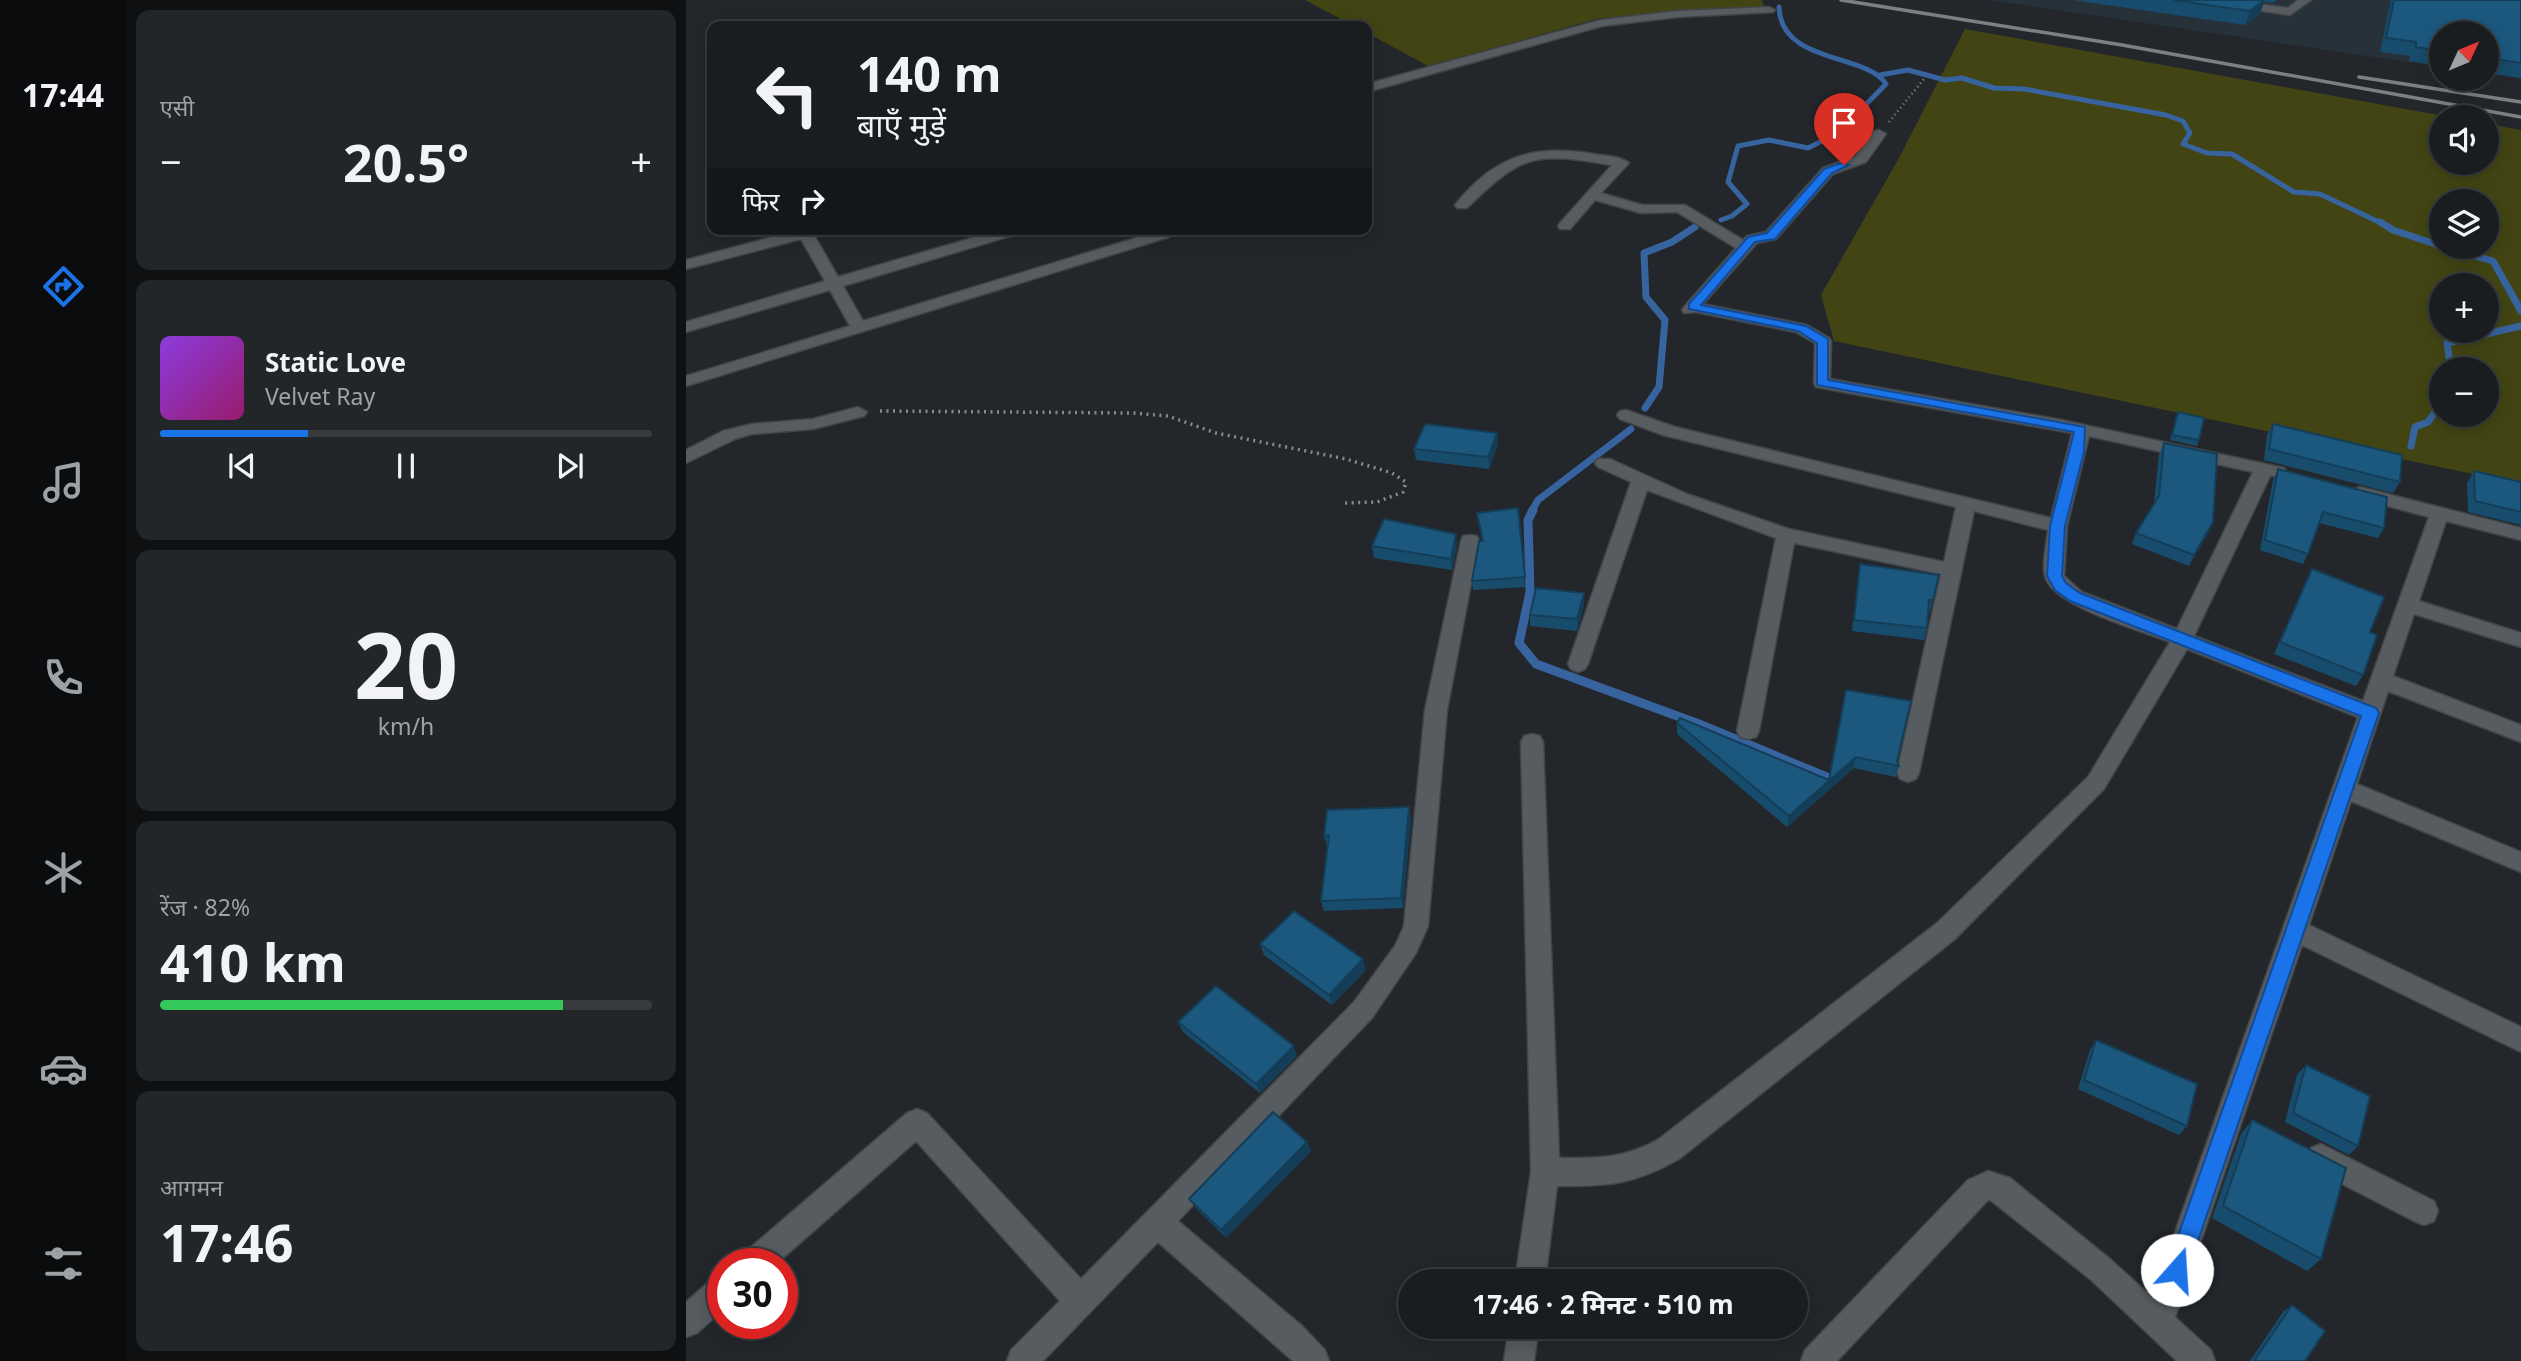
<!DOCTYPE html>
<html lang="hi">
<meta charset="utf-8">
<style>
:root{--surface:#1a1d20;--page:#232629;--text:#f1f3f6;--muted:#9fa2a5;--line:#383b3e;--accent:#1a73e8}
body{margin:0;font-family:"Noto Sans","Noto Sans Devanagari",sans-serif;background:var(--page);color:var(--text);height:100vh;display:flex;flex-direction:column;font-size:26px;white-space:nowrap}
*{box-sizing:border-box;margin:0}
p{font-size:23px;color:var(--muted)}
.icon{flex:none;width:38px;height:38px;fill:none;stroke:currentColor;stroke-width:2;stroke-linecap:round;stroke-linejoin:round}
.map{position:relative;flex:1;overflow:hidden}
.side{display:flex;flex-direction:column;gap:10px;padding:10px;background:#0e1012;width:560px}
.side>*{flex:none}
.guide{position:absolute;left:21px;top:21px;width:665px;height:214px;border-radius:14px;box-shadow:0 4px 18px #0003,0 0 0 2px var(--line);background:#1a1d20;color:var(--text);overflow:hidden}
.needle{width:46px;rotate:46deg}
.controls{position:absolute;left:1743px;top:21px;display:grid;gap:14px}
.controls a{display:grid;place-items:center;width:70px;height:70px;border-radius:50%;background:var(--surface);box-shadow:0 4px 18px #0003,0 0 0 2px var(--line);font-size:35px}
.speed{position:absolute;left:21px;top:1248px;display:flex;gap:14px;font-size:35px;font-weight:700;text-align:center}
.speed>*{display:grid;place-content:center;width:91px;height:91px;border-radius:50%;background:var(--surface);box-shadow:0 4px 18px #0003,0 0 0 2px var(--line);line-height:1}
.speed .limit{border:10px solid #d22;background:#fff;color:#111}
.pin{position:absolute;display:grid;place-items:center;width:60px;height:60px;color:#fff;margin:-72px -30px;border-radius:50% 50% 50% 0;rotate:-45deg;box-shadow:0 0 7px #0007}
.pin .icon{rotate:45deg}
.me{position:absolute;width:77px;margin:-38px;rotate:19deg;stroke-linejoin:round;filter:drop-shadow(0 0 5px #0008)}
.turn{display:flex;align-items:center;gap:24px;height:147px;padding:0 35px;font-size:32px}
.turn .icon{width:91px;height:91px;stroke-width:2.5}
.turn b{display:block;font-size:49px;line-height:60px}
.then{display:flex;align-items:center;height:66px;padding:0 35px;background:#0003;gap:14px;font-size:26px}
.big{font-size:52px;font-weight:700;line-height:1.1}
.side .card{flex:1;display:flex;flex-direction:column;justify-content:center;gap:10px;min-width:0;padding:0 24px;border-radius:14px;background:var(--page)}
.side .dial{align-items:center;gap:0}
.dial b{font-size:91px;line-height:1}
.song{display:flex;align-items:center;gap:21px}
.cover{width:84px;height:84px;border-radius:10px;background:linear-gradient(135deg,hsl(270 70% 55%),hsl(320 70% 35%))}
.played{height:7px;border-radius:4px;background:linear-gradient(90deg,var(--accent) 30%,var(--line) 30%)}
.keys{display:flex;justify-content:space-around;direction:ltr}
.heat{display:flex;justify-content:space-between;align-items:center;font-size:38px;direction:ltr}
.charge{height:10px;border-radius:5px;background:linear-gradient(90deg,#34c759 82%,var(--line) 0)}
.trip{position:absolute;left:712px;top:1269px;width:410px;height:70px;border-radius:35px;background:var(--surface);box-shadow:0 4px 18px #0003,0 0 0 2px var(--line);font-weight:700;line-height:70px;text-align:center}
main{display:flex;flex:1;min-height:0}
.tab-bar{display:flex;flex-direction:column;width:126px;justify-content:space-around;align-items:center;background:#0a0c0d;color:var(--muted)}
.tab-bar .icon{width:49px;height:49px}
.tab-bar .current{color:var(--accent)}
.tab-bar b{font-size:32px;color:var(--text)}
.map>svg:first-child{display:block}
</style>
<main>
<nav class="tab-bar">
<b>17:44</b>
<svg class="icon current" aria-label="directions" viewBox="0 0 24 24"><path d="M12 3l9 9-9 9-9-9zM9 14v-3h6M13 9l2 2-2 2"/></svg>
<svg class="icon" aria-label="music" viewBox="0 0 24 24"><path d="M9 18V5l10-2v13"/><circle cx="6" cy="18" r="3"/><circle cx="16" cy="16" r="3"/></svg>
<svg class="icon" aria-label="phone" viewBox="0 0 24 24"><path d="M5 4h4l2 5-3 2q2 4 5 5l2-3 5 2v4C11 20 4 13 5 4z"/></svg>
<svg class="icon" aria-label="climate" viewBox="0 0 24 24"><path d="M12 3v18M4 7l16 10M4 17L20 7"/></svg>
<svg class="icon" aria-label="car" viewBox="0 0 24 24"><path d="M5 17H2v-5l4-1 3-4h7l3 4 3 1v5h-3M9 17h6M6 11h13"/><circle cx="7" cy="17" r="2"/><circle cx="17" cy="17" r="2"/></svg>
<svg class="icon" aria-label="filters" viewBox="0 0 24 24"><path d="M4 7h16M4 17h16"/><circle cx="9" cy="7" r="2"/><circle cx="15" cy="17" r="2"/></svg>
</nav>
<section class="side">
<div class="card"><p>एसी</p>
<div class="heat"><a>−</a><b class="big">20.5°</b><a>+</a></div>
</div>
<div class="card">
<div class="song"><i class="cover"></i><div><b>Static Love</b><p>Velvet Ray</p></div></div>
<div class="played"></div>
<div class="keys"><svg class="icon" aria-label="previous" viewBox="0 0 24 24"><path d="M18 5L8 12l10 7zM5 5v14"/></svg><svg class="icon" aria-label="pause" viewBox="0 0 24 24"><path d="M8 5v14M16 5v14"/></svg><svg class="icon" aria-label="next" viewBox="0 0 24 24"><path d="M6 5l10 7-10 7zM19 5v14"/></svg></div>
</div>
<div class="card dial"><b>20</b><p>km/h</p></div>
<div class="card"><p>रेंज · 82%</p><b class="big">410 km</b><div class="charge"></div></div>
<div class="card"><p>आगमन</p><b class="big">17:46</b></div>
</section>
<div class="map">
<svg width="1835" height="1361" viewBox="0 0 1835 1361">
<rect width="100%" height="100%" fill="#23272b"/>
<!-- built -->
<path fill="#273139" d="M1303 0H1835V79L1801 74V33H1755V67Z"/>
<!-- green -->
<path fill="#424513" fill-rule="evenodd" d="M619 0H1076L1078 7 914 18 742 66 681 33V26H668Z
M1279 29 1763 117H1755V163H1801V124L1835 130V484L1148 341 1135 295 1213 158ZM1755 201H1801V247H1755ZM1755 285H1801V331H1755ZM1755 369H1801V415H1755Z"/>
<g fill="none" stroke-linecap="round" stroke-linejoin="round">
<!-- stream-far2 -->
<path stroke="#37639f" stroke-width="5" d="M1194 75 1222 70 1259 80 1276 78 1308 88 1338 89 1480 115 1497 121 1504 133 1497 144 1521 153 1546 154 1608 192 1634 194 1697 224
M1035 220 1046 216 1061 204 1042 182 1052 146 1083 140 1122 148 1152 133 1200 84C1180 53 1095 64 1093 7"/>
<!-- stream-far1 -->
<path stroke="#37639f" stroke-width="7" d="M1694 222 1707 230 1755 246
M1757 247 1807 261 1835 311
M1765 369 1761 343 1835 326
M959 408 973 387 979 320 960 297 958 253 986 242 1009 227
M1725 446 1729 427 1742 422 1755 404
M846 511 852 500 945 429"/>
<!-- stream -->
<path stroke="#37639f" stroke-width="9" d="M847 510 842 520 844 592 833 643 850 664 1013 724 1143 778"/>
<!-- minor casing -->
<g stroke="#414548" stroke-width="3">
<path id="minor" d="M1514 0H1545L1602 8 1612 0H1625L1604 15 1520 3Z
M1083 7 1089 10 1087 12 991 17 916 26 681 92V84L915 20 991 11Z
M1193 130 1200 134 1180 162 1147 174 1090 239 1071 243 1017 304 1121 325 1143 338 1145 341 1144 379 1375 420 1598 468 1601 472 1598 476H1584L1508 636 1677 701 1743 517 1668 497 1665 493 1668 489 1674 487 1835 528V540L1760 521 1733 601 1835 633V647L1728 614 1707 676 1835 725V742L1702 691 1671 784 1835 852V872L1665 801 1623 925 1835 1027V1052L1616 945 1489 1317 1525 1350 1529 1361H1491L1404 1279 1303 1199 1151 1361H1115L1119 1350 1282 1180 1302 1171 1324 1178 1424 1259 1466 1297 1672 717 1501 649 1418 789 1269 939 993 1159C946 1185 924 1186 871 1186L859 1281H829L845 1172 835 742 838 736 846 734 854 736 857 742 873 1158C912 1158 938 1159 973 1139L1251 923 1402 777 1484 642C1454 630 1371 607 1360 579 1355 566 1361 543 1362 530L1288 511 1233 773 1230 779 1222 782 1214 779 1211 773 1255 574 1108 543 1073 731 1070 737 1062 739 1054 737 1051 731 1090 538 961 490 902 664 899 669 892 672 885 669 882 664 945 482 912 467 909 463 912 459H924L1001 494 1103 529 1258 562 1270 507 977 435 934 419 931 415 934 411 940 410 989 427 1365 518 1386 433 1130 387 1128 383 1129 343 1110 332 1010 312 998 313 996 310 998 307 1050 248 991 212 955 213 909 200 884 229H874L872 226 874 223 926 165C849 152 837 153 781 208H771L769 205C808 156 847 144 907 154 918 156 935 156 943 163L915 193 956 205H999L1057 240 1061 236 1080 232 1137 168 1170 156 1188 131ZM1403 436 1567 472 1491 629 1396 592 1378 576 1381 526Z
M117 229H142L128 235 152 277 317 229H340L338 232 157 286 177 321 473 231H483L485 234 483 237 0 386V376L164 326 144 290 0 332V322L139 281 115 239 0 269V260Z
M172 407 181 412 178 416 127 429 66 434 49 439 0 463V450L37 431 66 424 127 419Z
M784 535 791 536 793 541 761 710 742 926 730 953 686 1018 492 1221 616 1326 639 1350 643 1361H607L472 1242 357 1361H321L325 1350 374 1301 230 1141 90 1264H52L57 1254 221 1113 231 1109 241 1113 395 1279 668 1002 709 946 718 926 739 710 775 541 777 536Z
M1635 1144 1748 1201 1752 1211 1748 1221 1738 1225 1728 1221 1625 1168 1621 1158 1625 1148Z
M37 1275V1310L11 1333 0 1337V1302L26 1279Z
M823 1326H853L848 1361H818Z"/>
</g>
<!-- path-far1 -->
<path stroke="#888b8e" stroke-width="2.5" stroke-dasharray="1 3.5" stroke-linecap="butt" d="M1203 122 1238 79"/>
<!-- path -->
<path stroke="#888b8e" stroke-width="3.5" stroke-dasharray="2 4.5" stroke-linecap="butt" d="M194 411 447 413 482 416 530 433 660 459 706 473 720 482 717 492 691 502 657 503"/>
<!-- minor -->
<use href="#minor" fill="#575c61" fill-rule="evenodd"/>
<!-- rail -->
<path stroke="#7c8083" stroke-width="3.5" d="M1155 0 1436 45 1835 117
M1673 77 1835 102"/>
</g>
<!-- wall -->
<path fill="#184c6c" d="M1386 0H1591L1587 3 1578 2 1574 13 1559 25Z
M1705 0H1835V78L1801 73V33H1755V66L1723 61 1724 56 1694 52Z
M1492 412 1513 440 1511 446 1484 440Z
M1587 424 1714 482 1707 493 1578 460 1581 435Z
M1478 443 1527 522 1503 566 1446 544 1450 533 1468 503 1473 454Z
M812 444 803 469 730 460 728 449Z
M1592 469 1698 528 1692 538 1633 523 1622 554 1617 564 1574 550 1587 480Z
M1788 471 1835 482V525L1782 512 1781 483Z
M832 508 839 587 787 590 786 581 796 541 791 513Z
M770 534 771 546 766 570 688 558 686 546Z
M1174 564 1253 575 1244 612 1242 611 1241 628 1238 640 1166 631Z
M1626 569 1684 632 1677 675 1670 686 1588 654 1620 580Z
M898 593V604L891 631 844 626V615Z
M1160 690 1211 761 1213 766 1210 777 1168 768 1101 827 991 734V723L1143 780Z
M725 818 717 908 638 911 635 901 641 846 638 836Z
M574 944 680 970 646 1005 578 955Z
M492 1022 611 1056 574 1093 497 1032Z
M1410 1040 1501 1126 1493 1135 1392 1089 1404 1050Z
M1620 1065 1672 1146 1663 1155 1599 1122 1611 1075Z
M1566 1120 1635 1259 1621 1271 1526 1218 1555 1134Z
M621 1142 625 1151 540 1238 509 1207 503 1199Z
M1606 1305 1619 1361H1564L1597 1312Z"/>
<!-- shaded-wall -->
<path fill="#143e58" d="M1579 0 1574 13 1559 25 1564 11Z
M811 433 812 444 803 469 802 457Z
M1527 522 1522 534 1503 566 1508 555Z
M770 534 771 546 766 570 765 559Z
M898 593V604L891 631V619Z
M1170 757 1168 768 1101 827 1103 816Z
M723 807 725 818 717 908 715 898Z
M677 959 680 970 646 1005 643 995Z
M608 1046 611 1056 574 1093 570 1084Z
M621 1142 625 1151 540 1238 535 1230Z"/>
<!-- building -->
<path fill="#1c587e" stroke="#143e58" stroke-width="2" d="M1487 0H1578L1564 11Z
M1708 0H1835V63L1801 58V33H1755V51L1730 47V42L1700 38Z
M1492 412 1518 418 1513 440 1486 435Z
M739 424 811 433 802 457 728 449Z
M1587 424 1716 455 1714 482 1583 449Z
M1478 443 1531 454 1527 522 1508 555 1450 533 1473 496Z
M1592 469 1701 497 1698 528 1637 512 1622 554 1579 540Z
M1788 471 1835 482V512L1789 501Z
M832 508 839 577 786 581 793 541H797L791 513Z
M698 519 770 534 765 559 686 546Z
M1174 564 1253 575 1247 600H1243L1241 628 1168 620Z
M1626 569 1698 597 1684 632 1691 635 1677 675 1594 642Z
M850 588 898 593 891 619 844 615Z
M1160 690 1225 701 1211 761 1213 766 1170 757 1103 816 991 723 994 718 1143 780Z
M723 807 715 898 635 901 643 835 638 836 641 810Z
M608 911 677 959 643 995 574 944Z
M530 986 608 1046 570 1084 492 1022Z
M1410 1040 1511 1084 1501 1126 1398 1080Z
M1620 1065 1684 1096 1672 1146 1607 1113Z
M587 1112 621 1142 535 1230 503 1199Z
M1566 1120 1660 1168 1635 1259 1537 1206Z
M1606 1305 1639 1331 1619 1361H1568Z"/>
<!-- route -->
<path fill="#1a73e8" stroke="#114b97" stroke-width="2" d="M1155 163 1163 165 1146 173 1089 239 1069 242 1015 305 1120 326 1142 339V380L1399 427 1398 452 1379 526 1376 576 1380 583 1394 593 1690 708 1693 713 1502 1270 1499 1278 1491 1282 1483 1278 1480 1270 1675 716 1384 601 1369 590 1361 576 1364 526 1388 432 1131 385V343L1112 331 1003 309V304L1062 237 1081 233 1138 169Z"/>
</svg>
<div class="controls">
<a><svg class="needle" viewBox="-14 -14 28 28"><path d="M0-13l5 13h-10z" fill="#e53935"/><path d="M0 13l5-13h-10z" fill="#9fa2a5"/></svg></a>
<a><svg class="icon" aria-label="sound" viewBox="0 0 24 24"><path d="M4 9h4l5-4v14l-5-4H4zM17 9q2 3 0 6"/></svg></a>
<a><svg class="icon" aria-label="layers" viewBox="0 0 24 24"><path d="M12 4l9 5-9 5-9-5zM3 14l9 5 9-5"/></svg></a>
<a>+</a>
<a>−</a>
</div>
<div class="speed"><div class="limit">30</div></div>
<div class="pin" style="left:1158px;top:165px;background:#d93025"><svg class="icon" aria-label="arrive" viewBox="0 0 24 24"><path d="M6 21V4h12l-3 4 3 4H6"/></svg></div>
<svg class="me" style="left:1491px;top:1270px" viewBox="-20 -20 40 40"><circle r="19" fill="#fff"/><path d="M0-13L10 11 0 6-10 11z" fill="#1a73e8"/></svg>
<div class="trip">17:46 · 2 मिनट · 510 m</div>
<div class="guide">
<div class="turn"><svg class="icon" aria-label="left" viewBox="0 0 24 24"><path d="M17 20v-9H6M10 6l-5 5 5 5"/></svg><div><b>140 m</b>बाएँ मुड़ें</div></div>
<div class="then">फिर<svg class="icon" aria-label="right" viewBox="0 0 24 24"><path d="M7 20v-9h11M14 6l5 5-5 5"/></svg></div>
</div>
</div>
</main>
